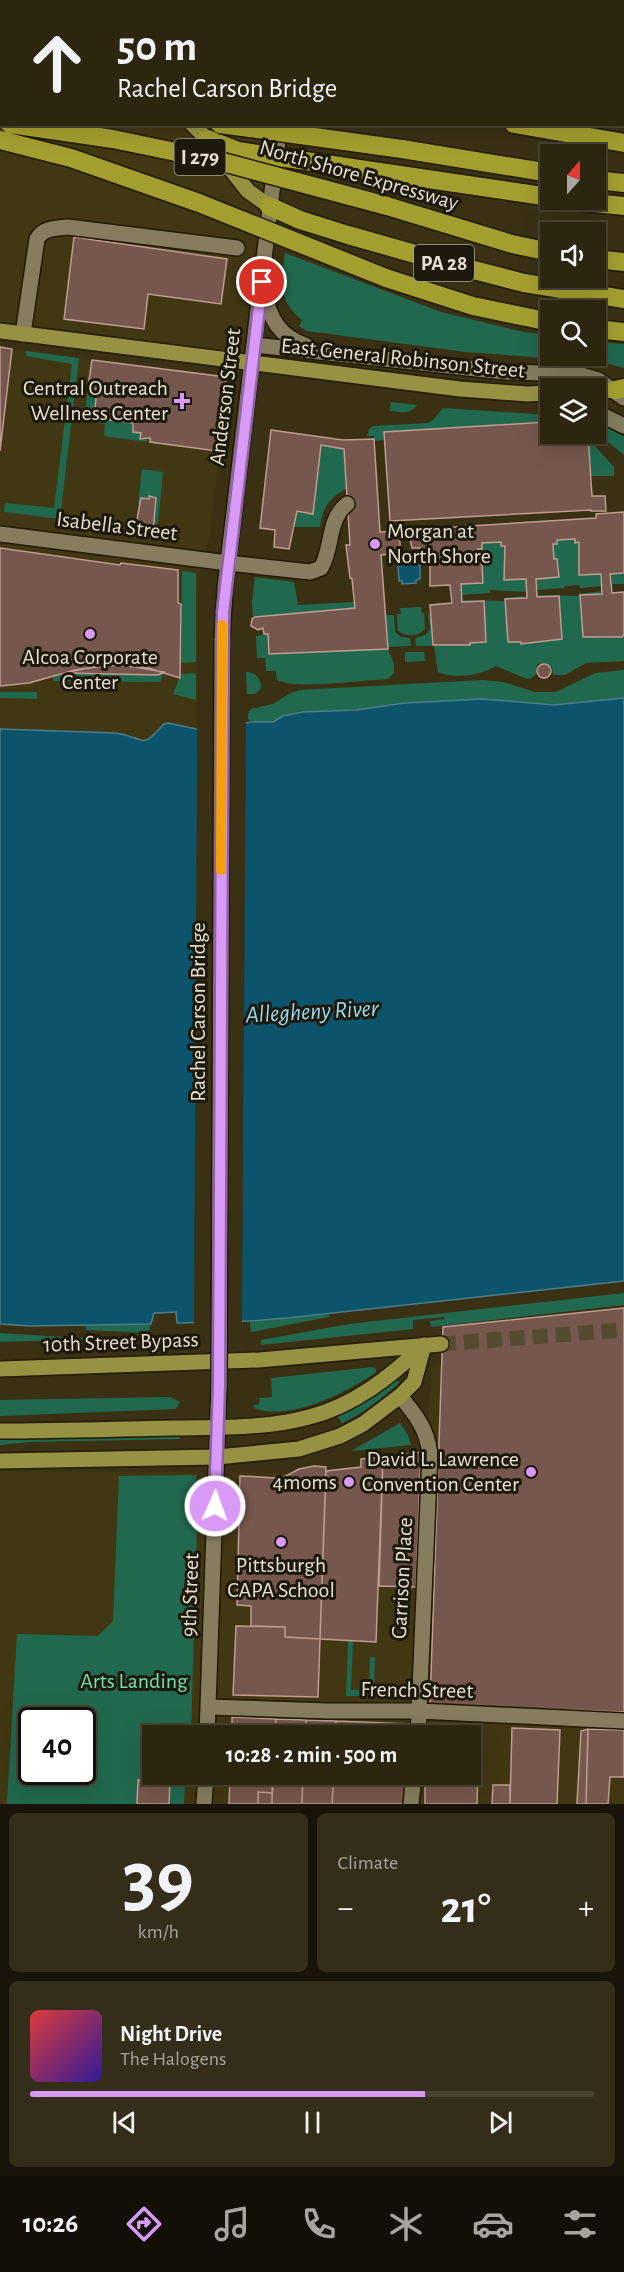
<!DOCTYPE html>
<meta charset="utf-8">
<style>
:root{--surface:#2c2510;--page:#342d19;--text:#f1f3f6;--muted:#a6a59f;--line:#484230;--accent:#d99af7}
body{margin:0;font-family:"Alegreya Sans",sans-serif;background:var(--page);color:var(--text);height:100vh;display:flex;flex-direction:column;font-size:22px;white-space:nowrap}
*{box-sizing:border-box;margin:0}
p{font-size:20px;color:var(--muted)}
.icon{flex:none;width:33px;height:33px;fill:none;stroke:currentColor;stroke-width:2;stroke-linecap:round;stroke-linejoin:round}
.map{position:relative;height:1804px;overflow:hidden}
.details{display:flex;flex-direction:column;gap:9px;padding:9px;background:#181409;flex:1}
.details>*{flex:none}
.hud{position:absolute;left:0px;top:0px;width:624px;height:126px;box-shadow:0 6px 24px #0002,0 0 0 2px var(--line);background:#2c2510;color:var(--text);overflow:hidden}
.needle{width:39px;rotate:21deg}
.buttons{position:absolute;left:540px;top:144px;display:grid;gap:12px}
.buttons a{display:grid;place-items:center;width:66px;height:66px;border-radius:0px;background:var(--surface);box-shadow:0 6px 24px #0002,0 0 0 2px var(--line);font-size:30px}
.speed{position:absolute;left:18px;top:1707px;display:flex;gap:12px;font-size:30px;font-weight:700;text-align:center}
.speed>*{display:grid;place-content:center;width:78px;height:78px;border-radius:50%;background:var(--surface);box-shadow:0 6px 24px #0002,0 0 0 2px var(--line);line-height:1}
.speed .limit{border:3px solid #111;border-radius:9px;background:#fff;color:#111}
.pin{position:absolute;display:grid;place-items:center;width:51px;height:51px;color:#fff;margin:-26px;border:3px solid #fff;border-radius:50%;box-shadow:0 2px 6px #0007}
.me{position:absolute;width:66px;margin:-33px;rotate:2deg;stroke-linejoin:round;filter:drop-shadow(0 0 4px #0008)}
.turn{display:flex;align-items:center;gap:21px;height:126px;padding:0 18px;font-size:27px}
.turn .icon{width:78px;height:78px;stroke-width:2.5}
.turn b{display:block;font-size:42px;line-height:51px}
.big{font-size:45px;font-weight:700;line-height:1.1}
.details .widget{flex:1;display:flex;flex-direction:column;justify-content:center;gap:9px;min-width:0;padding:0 21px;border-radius:9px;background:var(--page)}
.details .dial{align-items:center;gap:0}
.dial b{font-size:78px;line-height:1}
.song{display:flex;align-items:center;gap:18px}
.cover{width:72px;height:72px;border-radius:9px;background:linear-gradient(135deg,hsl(0 70% 55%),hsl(250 70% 35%))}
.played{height:6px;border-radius:3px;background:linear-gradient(90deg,var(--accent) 70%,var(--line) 70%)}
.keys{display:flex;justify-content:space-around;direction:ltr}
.heat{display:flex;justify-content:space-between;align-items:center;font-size:33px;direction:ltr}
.details .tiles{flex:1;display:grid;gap:9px;grid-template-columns:1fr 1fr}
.widget:last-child{grid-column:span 2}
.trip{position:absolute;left:142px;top:1725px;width:339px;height:60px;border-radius:0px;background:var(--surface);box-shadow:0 6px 24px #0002,0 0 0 2px var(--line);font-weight:700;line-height:60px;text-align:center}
.tabs{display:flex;height:96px;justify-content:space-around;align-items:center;background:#120f06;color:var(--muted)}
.tabs .icon{width:42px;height:42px}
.tabs .on{color:var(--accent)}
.tabs b{font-size:27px;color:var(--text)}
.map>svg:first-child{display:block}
</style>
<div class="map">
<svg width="624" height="1804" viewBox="0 0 624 1804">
<rect width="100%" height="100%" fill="#3a3115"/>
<!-- built -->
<path fill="#423713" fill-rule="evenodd" d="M0 0 116 1 2 2V124L280 125 251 363 0 331Z
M0 347 228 377 209 539 198 575 196 729 165 724 148 741 144 742 129 735 116 733 0 729Z
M624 1346V1804H0V1471L423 1474 433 1366ZM32 1720H82V1772H32ZM153 1736H471V1774H153Z"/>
<!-- green -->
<path fill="#21694e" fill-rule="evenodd" d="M285 253 441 312 524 332 550 335V356H596V342L624 344V368L587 358H546L466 352 307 331 299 326 302 320C277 299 282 282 285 253Z
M26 351 79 358 60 519 4 512 5 503 54 508 72 364 26 356Z
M88 387 97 389 94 417 133 423V431L141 433 140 439 147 440V442L104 436 105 424 84 421Z
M391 402 417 405C410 415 401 412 390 411Z
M443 408 550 415V432H548L547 422 384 432 385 440 374 441V436H367L369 429 373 426 428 423 433 420Z
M596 421 624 437V455L603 438 595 446 614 467V476H591L588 434H596Z
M321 445 344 449 346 489C330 496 322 509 320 527H294L297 511 312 514Z
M142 469 163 472 157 532H153L156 498H141L140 504H138Z
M575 539 576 543 579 542V575L601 574 602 586 580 588 579 585 565 586 564 588 537 590 536 579 559 577 557 559H554L553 544H557V540Z
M501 542 505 546 504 580 526 579 527 592 490 590V593L462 595 461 584 483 582V564H479L478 549H482V543Z
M182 571 196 573V662L181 663Z
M624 573V584H611L610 574Z
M255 577 294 582 298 605 354 602 355 608 253 617 252 602Z
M602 591 597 638 621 637 624 635V661L586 663 565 675H553L552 667 544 663 537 664 536 674 532 678 527 679 496 666C481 675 454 680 438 672L434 646H416L415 638 425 635 430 629 428 614 431 613 434 645H469L470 643 486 642 484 601 462 602V600L504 601V598L526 596 527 598 505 600 508 642H546L537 595 578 596 579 594Z
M421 607 422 613H424L425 629C418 637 407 637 398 631L397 614H401L400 608Z
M386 615H394L395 632 401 637 410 638 411 646 388 647Z
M268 634 270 654 388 649 394 664V673L388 679C363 680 296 690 277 680L276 671H266L265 658H257L256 636Z
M405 652H424L425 661 405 662Z
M624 670V698C601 701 578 704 556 705 527 705 498 699 469 700 413 702 359 711 304 712 286 712 264 732 248 719V714L251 709 273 704 289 694 299 690 483 680 503 682 535 692H556L595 673Z
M164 672 160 682 53 681V677L64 673 158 675Z
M246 672C256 672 261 679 261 688L255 694H247Z
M196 673V700L173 694 181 674Z
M0 692H37V699L0 698Z
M624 1293V1305L431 1327 430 1321 445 1319 444 1317 413 1320V1329L261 1345V1340L349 1324Z
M329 1314V1317L251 1332 250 1322Z
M151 1324 148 1333 86 1330V1325Z
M0 1333 100 1339 0 1342Z
M373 1367 376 1369V1372C348 1392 289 1422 254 1408V1405L259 1404V1398L272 1397 271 1378Z
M396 1379 399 1383C381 1399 364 1413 342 1423L338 1417 343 1411Z
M170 1397 180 1402 176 1409 0 1416V1400Z
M400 1423 408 1435 411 1445 351 1451Z
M182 1435 179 1439 31 1442 0 1445V1437Z
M196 1475 198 1489 191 1735 153 1736V1774L190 1775V1781H185L184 1804H169L138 1780 137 1804H7L17 1634 98 1636 113 1621 119 1476ZM32 1720H82V1772H32Z
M348 1641H353L351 1690H359V1696H346Z
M370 1657H375L374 1688 369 1687Z
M374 1690 400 1691 411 1696H374Z"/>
<!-- water -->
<path fill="#0b546c" stroke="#4c7e8a" stroke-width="1.5" d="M401 562H415V565H420V579L416 580V583L402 584V581H399L398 566H401Z
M624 698V1281L287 1318 250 1321 177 1323 176 1312 154 1313 151 1324 30 1326 0 1324V729L116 733C148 738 139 751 164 724L168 723 196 729 252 722H273L283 716 303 712 356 710 405 703 483 699 554 705Z"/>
<!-- pier -->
<path fill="#3a3115" d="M246 720 242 1325H194L197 726Z"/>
<!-- building -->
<path fill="#76574d" stroke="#bf9d91" stroke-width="1.5" d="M74 237 227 259 221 304 148 294 144 329 64 319Z
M0 347 12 349 0 451Z
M92 360 226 377 217 451 150 442V438L140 439 141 433 133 432V423L94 418 97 389 88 387Z
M547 422 548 432 550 434H588L592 496H605L606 511H591V510L390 521 384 432Z
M271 430 343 440 374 439 380 532 398 531 400 542V551H391L390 554 381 555 388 649 269 654 268 634H264L263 628 258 630 251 626 252 619 255 617 355 608 352 579 350 578 346 545H350L344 449 321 445 313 514 297 511 289 549 274 547 275 530 260 528Z
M149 496 156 498 153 532 135 530 141 498 149 499Z
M624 512V573L610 574 612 593 624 592V635L622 637H583L580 595 602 594 601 574 579 575V542L575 543V539L557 540V544H553L554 559H557L559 577 536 579 537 597 559 596 562 639 521 644V642H508L505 599 527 598 526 579 504 580 505 546H501V542L482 543V549H478L479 564H482L483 583 461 584 462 602 484 601 486 642 470 643V645H433L430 605 452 603 450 585 430 586V550L420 551V548H412L408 530 596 518V514Z
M0 548 120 565 121 563 178 570V603L181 604 180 678 148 668 112 665 75 670 29 683 0 686Z
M537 671a7 7 0 1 1 14 0a7 7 0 1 1-14 0Z
M123 665 164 672 158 675 64 673 98 666Z
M624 1308V1712L430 1705 443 1327Z
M421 1452 416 1587 379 1586 383 1457Z
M383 1457 376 1642 320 1639 326 1471 361 1467V1459Z
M314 1466 326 1467 320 1639 285 1637V1627L251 1626V1606L237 1605 240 1476 277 1478 286 1476 299 1469Z
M236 1626 285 1627V1637L320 1639 318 1697 233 1695Z
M232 1717 276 1719 275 1736H232Z
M276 1719 306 1720 305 1736H275Z
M306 1720 336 1721V1736H305Z
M336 1721 411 1724 410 1736H336Z
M512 1728 560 1730 557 1804H510Z
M588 1729 624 1730V1777H610L608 1804H586Z
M588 1729 586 1804H577L581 1731Z
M471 1769 478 1770 477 1804H425V1774H471Z
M230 1774H273L272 1793 258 1792V1804H229Z
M273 1774H303L302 1804H272Z
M303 1774H334L332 1804H302Z
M334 1774H408L407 1804H332Z
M138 1780 170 1781 169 1804H137Z
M493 1785H510V1804H492Z
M258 1792 272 1793V1804H258Z"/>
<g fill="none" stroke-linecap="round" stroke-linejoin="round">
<!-- minor-tunnel -->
<path stroke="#544b31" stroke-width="15" stroke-dasharray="15 8" stroke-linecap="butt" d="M295 2V0"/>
<!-- major-tunnel -->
<path stroke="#544b31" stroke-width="15" stroke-dasharray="15 8" stroke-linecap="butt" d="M441 1344 624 1330"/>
<!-- minor casing -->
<g stroke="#211900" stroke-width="18">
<path id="minor" d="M264 291C270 320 279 336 307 346
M23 334 37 239C43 228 56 228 68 227L237 248
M254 345 505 372 578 374 598 380 624 398
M596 412 624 426
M0 534 228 563 310 572 321 568C333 548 327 520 347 504
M222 640 225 588 280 124
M400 1396C416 1415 427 1429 430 1454L418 1736
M208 1707 328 1711H419L624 1721
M207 1736 219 1385
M204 1804 206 1774
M411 1804 414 1774"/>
</g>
<!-- major casing -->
<g stroke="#211900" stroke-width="18">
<path id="major" d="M0 64H2
M192 124 207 139 248 191 269 206
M0 331 460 389 527 394 550 393
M596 391 615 390
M0 1369 259 1360 441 1344
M0 1431C58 1431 115 1429 173 1428 218 1427 266 1429 309 1417 354 1406 391 1376 424 1345
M0 1461 217 1457 299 1449 340 1436 363 1424 400 1396 414 1382 424 1345"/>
</g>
<!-- highway casing -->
<g stroke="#211900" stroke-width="21">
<path id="highway" d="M0 50 2 51
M0 94H2
M514 124 624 143
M207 139 238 151 550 197
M402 149 550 173
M596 180 624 183
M566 200 624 206
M269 206 300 220 348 235 443 262 524 283 624 299
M387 206 512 244 550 252
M596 259 624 262
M386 278 473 306 550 322
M596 329 624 332
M615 390 624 388"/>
</g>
<!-- minor -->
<use href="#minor" stroke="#867d5f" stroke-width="15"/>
<!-- major -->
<use href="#major" stroke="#979142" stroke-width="15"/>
<!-- highway -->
<use href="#highway" stroke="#a39f2f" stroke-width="18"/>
<!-- rail -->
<path stroke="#c0baa7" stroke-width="4.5" stroke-dasharray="12 6" stroke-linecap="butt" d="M192 0 207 2
M622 24H624"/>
<!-- minor-bridge casing -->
<g stroke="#211900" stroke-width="18" stroke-linecap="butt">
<path id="minor-bridge" d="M219 1385 222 640"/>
</g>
<!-- highway-bridge casing -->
<g stroke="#211900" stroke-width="21" stroke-linecap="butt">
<path id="highway-bridge" d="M10 124 113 139 219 161 387 206
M220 124 402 149
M0 140 71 158 199 203 386 278"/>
</g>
<!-- minor-bridge -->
<use href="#minor-bridge" stroke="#867d5f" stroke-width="15"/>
<!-- highway-bridge -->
<use href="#highway-bridge" stroke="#a39f2f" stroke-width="18"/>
</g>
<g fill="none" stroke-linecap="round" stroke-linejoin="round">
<!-- route casing -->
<g stroke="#8d64a1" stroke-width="15">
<path id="route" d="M215 1506 219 1385 223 612 262 282"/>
</g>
<!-- route -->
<use href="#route" stroke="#d99af7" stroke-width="10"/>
<!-- slow -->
<path stroke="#f59e0b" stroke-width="10" d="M221 870 222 625"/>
</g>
<!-- markers -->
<g fill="#d99af7" stroke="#1d190d" stroke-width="2">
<path d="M179 392h6v6h6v6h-6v6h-6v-6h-6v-6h6z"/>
<circle cx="375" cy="544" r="6"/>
<circle cx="90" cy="634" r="6"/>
<circle cx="531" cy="1472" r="6"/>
<circle cx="349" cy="1482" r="6"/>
<circle cx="281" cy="1542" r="6"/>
</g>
<g text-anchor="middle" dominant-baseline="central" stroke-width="6" stroke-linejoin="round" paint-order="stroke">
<!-- shield labels -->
<g fill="#1d190d" stroke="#a9a496" stroke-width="1.5">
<rect x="174.5" y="139" width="51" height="36" rx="4.5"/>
<rect x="414" y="245" width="60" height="36" rx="4.5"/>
</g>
<g font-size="21" font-weight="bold" fill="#e5e0d0">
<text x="200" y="157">I 279</text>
<text x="444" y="263">PA 28</text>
</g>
<!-- street labels -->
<g font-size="22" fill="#e5e0d0" stroke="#1d190d">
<text transform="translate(359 175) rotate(16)">North Shore Expressway</text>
<text transform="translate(403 358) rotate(6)">East General Robinson Street</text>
<text transform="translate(225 397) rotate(-83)">Anderson Street</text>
<text transform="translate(117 526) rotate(7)">Isabella Street</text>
<text transform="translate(198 1012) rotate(-90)">Rachel Carson Bridge</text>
<text transform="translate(121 1342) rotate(-2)">10th Street Bypass</text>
<text transform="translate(402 1578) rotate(-87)">Garrison Place</text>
<text transform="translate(190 1595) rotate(-88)">9th Street</text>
<text transform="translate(417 1690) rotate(1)">French Street</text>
</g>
<!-- poi labels -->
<g font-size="22" fill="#e5e0d0" stroke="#1d190d" text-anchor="end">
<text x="168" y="388">Central Outreach<tspan x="168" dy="25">Wellness Center</tspan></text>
<text x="387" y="531" text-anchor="start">Morgan at<tspan x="387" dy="25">North Shore</tspan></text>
<text x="90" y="657" text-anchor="middle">Alcoa Corporate<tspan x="90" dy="25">Center</tspan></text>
<text x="519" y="1459">David L. Lawrence<tspan x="519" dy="25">Convention Center</tspan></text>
<text x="337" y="1482">4moms</text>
<text x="281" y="1565" text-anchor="middle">Pittsburgh<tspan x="281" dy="25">CAPA School</tspan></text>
</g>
<!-- park labels -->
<g font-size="22" fill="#6ddfb1" stroke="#1d190d">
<text x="134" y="1681">Arts Landing</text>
</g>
<!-- water labels -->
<g font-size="24" font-style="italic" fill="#99d9f4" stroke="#1d190d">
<text transform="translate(312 1012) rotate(-3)">Allegheny River</text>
</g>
</g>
</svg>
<div class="buttons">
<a><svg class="needle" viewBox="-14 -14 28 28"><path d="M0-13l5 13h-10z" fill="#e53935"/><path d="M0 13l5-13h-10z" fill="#a6a59f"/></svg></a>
<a><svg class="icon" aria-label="sound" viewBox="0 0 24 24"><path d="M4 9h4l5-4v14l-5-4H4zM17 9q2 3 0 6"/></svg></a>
<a><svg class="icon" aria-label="search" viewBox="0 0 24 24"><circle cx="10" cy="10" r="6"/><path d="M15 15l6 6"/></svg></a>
<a><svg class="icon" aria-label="layers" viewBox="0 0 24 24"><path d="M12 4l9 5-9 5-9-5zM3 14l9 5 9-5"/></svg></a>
</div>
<div class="speed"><div class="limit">40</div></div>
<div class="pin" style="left:262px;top:282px;background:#d93025"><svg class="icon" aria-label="arrive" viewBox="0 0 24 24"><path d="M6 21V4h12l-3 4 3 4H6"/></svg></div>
<svg class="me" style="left:215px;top:1506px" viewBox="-20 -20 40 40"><circle r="17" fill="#d99af7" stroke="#fff" stroke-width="3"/><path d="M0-11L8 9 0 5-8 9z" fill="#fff"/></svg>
<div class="trip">10:28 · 2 min · 500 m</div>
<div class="hud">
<div class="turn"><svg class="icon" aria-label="ahead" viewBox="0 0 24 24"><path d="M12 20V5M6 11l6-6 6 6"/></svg><div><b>50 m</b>Rachel Carson Bridge</div></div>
</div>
</div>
<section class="details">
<div class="tiles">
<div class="widget dial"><b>39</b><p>km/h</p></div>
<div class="widget"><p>Climate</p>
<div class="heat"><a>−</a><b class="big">21°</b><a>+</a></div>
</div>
<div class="widget">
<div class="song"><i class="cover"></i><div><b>Night Drive</b><p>The Halogens</p></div></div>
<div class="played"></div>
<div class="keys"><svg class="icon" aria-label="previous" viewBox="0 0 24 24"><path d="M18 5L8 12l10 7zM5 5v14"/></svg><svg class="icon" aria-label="pause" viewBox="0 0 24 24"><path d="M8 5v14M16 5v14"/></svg><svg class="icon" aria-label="next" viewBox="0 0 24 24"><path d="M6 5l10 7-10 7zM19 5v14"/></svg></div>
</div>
</div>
</section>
<nav class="tabs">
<b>10:26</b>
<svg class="icon on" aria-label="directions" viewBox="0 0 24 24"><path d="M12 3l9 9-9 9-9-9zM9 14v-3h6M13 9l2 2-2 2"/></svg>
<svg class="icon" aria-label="music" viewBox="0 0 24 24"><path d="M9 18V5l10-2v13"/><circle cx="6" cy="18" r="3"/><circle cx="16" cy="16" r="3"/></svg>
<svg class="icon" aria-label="phone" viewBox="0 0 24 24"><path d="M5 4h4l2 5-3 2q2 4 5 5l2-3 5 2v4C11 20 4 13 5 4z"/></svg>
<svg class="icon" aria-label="climate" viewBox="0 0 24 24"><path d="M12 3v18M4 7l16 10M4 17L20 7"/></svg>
<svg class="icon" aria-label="car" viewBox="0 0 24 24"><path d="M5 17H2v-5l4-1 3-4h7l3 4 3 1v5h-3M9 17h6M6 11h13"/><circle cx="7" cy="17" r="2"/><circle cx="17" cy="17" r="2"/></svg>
<svg class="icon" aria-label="filters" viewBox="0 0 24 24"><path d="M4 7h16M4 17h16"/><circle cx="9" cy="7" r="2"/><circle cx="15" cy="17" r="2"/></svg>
</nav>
